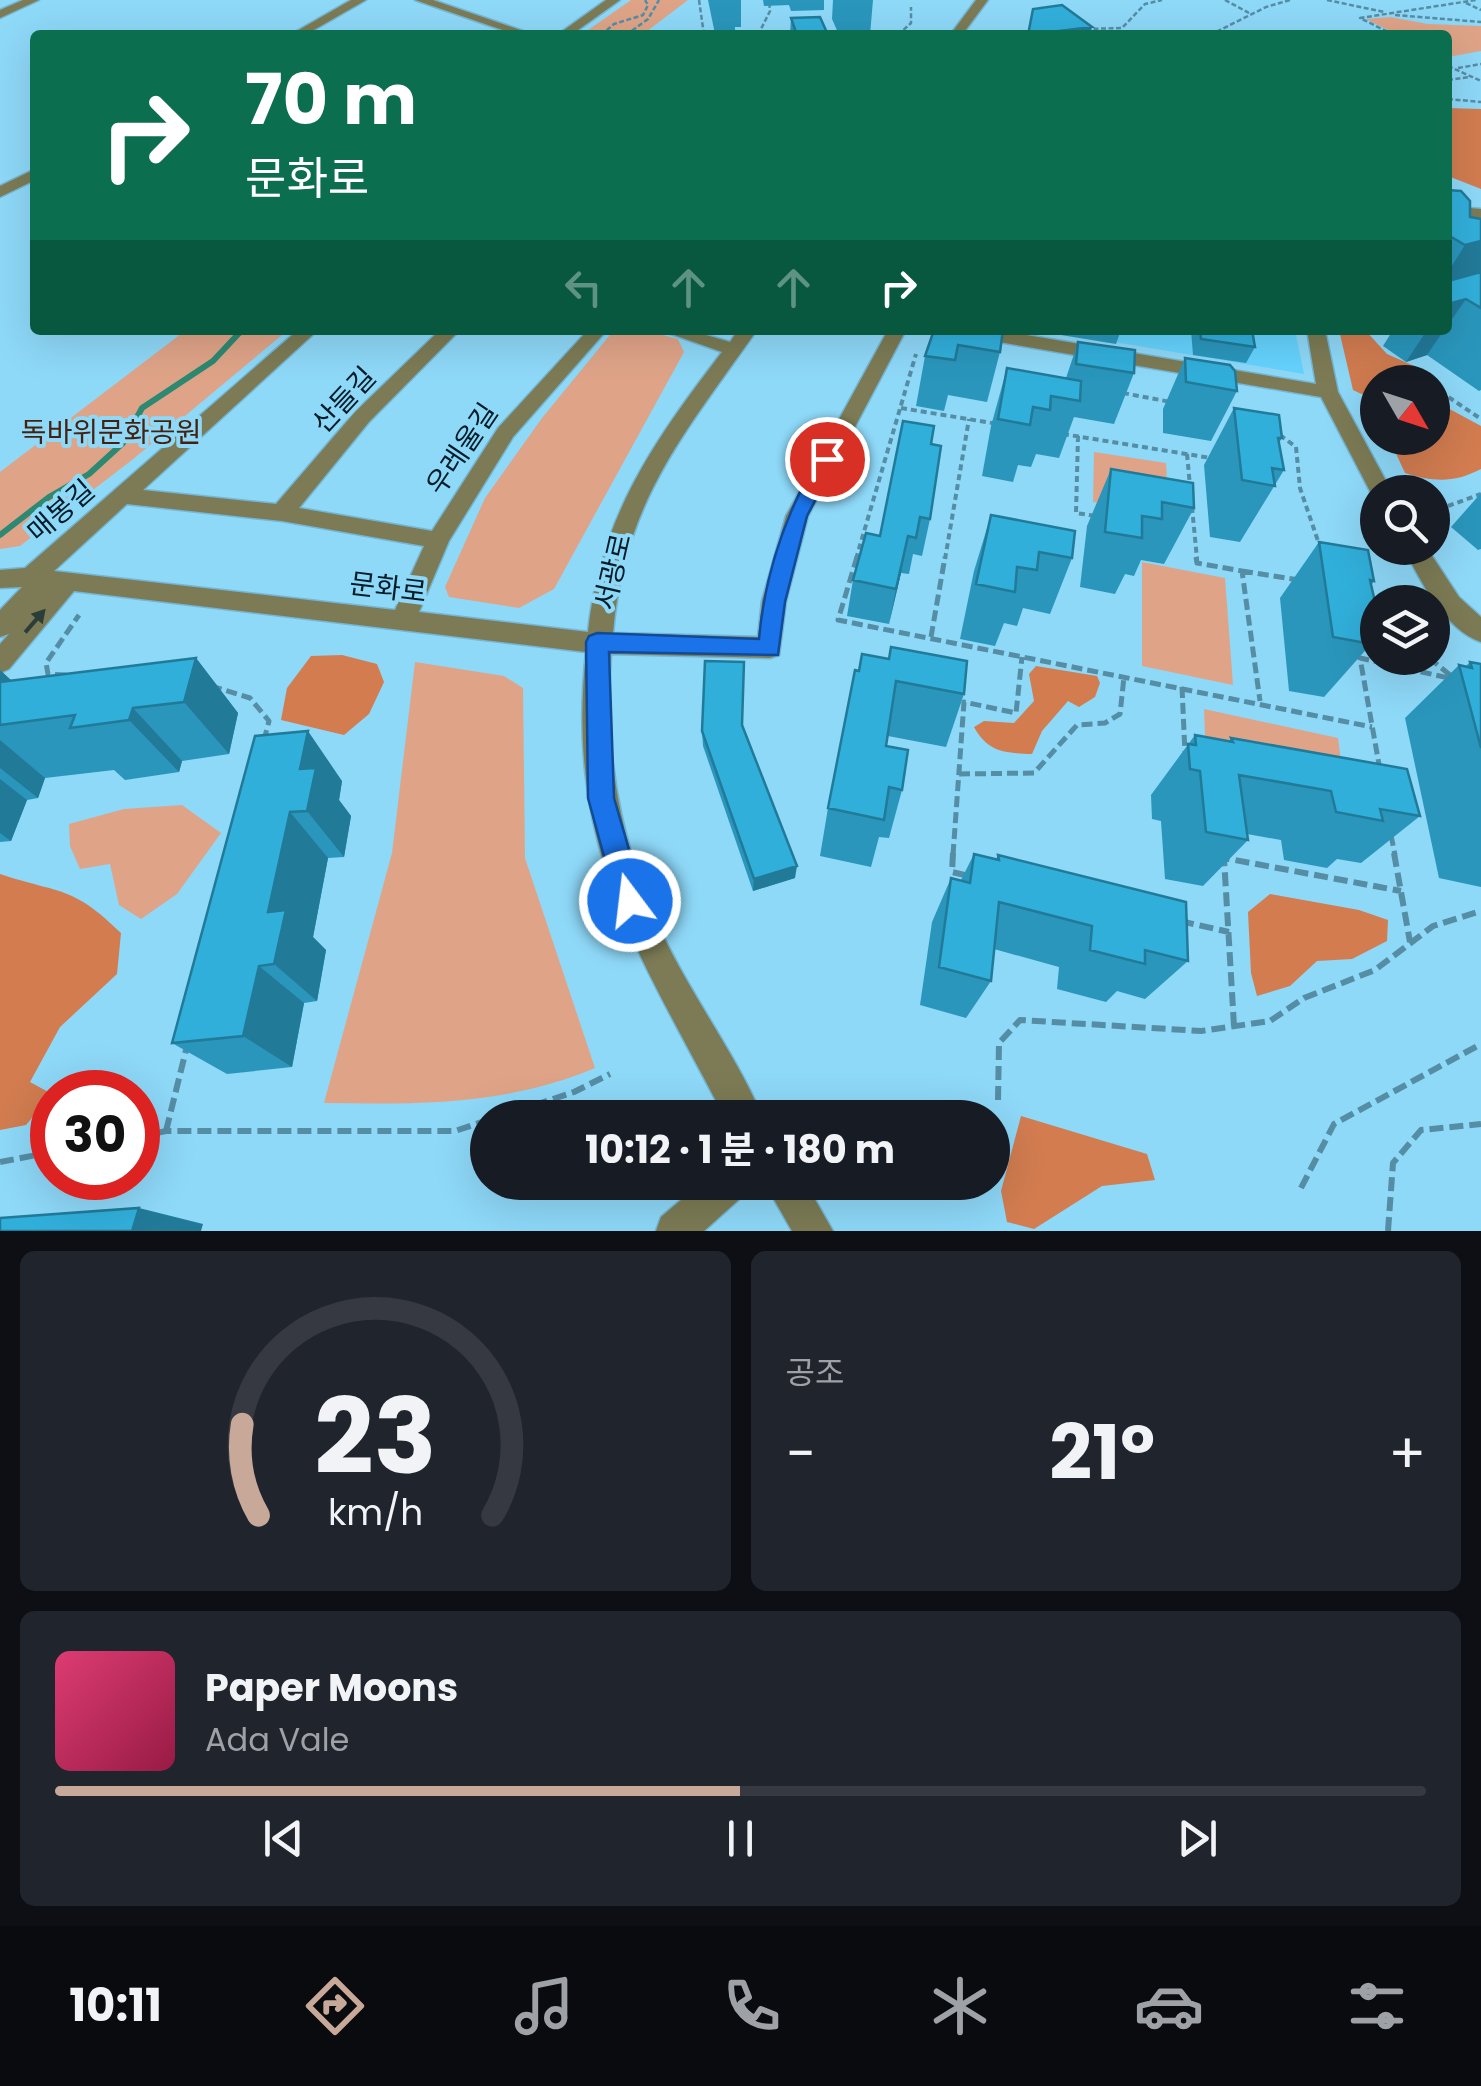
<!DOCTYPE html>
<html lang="ko">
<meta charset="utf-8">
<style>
:root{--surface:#171b24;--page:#20242c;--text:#f1f3f6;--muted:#9ea1a6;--line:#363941;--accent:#c8a999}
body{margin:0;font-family:Poppins,"Noto Sans KR",sans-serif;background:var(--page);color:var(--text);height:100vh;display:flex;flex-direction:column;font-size:38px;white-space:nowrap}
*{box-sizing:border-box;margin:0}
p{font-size:32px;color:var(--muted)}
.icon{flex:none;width:55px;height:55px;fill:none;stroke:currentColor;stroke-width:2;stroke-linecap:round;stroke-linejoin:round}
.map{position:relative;height:1231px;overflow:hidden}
.side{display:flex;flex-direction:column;gap:20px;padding:20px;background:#0d0f14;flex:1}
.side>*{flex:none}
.banner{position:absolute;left:30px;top:30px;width:1422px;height:305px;border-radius:10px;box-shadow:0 10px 40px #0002;background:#0b6e4f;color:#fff;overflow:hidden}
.needle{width:65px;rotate:129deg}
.buttons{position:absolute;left:1360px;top:365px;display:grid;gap:20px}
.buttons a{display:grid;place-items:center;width:90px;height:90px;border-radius:50%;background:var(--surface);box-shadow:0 10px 40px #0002;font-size:50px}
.speed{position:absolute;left:30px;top:1070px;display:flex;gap:20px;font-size:50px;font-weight:700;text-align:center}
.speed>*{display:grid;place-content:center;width:130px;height:130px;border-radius:50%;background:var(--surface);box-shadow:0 10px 40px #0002;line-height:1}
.speed .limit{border:15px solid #d22;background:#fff;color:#111}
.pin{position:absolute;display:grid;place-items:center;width:85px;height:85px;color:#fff;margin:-42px;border:5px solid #fff;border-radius:50%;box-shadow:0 2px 10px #0007}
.me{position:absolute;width:110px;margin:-55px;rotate:345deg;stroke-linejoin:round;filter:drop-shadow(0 0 8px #0008)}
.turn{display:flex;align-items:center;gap:35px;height:210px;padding:0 50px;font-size:45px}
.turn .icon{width:130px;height:130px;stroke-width:2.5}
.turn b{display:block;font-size:70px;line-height:85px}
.lanes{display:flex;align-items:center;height:95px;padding:0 50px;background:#0003;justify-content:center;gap:50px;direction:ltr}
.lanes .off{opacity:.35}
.big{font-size:75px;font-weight:700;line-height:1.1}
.side .card{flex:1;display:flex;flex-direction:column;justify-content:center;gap:15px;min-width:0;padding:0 35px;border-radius:15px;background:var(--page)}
.side .dial{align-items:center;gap:0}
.dial svg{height:260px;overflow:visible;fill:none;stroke:var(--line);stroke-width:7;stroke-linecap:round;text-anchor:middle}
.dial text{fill:var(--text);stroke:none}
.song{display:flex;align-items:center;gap:30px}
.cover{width:120px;height:120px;border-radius:15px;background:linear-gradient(135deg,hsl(340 70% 55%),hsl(340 70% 35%))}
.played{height:10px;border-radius:5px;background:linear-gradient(90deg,var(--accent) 50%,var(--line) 50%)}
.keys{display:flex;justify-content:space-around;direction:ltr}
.heat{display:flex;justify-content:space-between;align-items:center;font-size:55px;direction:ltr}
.side .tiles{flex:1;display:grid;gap:20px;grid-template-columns:1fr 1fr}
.card:last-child{grid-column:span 2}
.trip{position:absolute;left:470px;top:1100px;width:540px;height:100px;border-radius:50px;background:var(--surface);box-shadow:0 10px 40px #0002;font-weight:700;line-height:100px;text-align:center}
.tabs{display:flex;height:160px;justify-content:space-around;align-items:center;background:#090b0e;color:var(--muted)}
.tabs .icon{width:70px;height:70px}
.tabs .active{color:var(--accent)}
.tabs b{font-size:45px;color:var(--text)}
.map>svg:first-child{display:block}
</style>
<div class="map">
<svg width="1481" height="1231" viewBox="0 0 1481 1231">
<rect width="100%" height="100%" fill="#8ed8f8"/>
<!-- built -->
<path fill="#65d3fe" d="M1043 330H1295L1304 374Z"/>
<!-- green -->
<path fill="#dfa488" d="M631 0H688L642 35H581Z
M1390 17 1428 24 1481 26V51L1448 57V35H1398L1366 19Z
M186 330H288L132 460 20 546 0 549V472Z
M614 330H643L678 339 684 352 554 589 519 608 449 597 445 587 485 498 542 418Z
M1094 452 1166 463 1169 515 1093 502Z
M1142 562 1225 578 1233 685 1142 666Z
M415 662 504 676 523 688 525 858 595 1068C504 1106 420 1104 324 1103L392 853Z
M1204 709 1338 738 1345 792 1206 760Z
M182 805 221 833 177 894 141 919 119 905 110 864 80 869 70 846 69 824 124 809Z"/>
<!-- forest -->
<path fill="#d27c50" d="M1448 108 1481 109V189L1448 176Z
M1339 330H1365L1387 354 1423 370 1419 379 1421 382H1378L1377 414 1372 399 1353 390Z
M1433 394 1444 406 1481 426V469C1454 483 1434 482 1405 473L1393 447 1401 441 1398 438H1432Z
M342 655 377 664 384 682 369 714 344 735 281 720 287 688 311 656Z
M1036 666 1097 676 1100 683 1095 697 1079 707 1068 701 1042 731 1032 754C1004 753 988 752 974 727L984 721 1014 723 1034 701 1029 674Z
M0 874C60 894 72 885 121 933L117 974 60 1027 30 1082 52 1094 26 1125 0 1130Z
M1270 894 1359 910 1388 920 1387 941 1352 959 1317 961 1290 986 1257 996 1251 973 1248 912Z
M1021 1116 1147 1154 1155 1180 1102 1186 1034 1229 1007 1222 1001 1191Z"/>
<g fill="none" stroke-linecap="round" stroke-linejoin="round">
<!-- stream -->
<path stroke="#2d8971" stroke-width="6" d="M0 535 49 497 89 474 123 443 142 408 213 361 242 330"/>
<!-- minor casing -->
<g stroke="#74b6d3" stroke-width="3">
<path id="minor" d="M23 0H39L0 18V10Z
M351 0H366L305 35H290Z
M415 0H433L535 35H517Z
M606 0H620L571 35H557Z
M976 0H988L962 35H950Z
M35 169V180L0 197V186Z
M1448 206 1481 209V219L1448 216Z
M298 330H318L143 490 276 504 355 412 440 330H460L369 422 299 508 432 531 498 428 588 330H607L513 437 449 541 419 612 588 632C600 517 654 441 722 352L660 330H689L730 342 738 330H757C685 433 624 501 613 633L758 637 762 601 786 516 888 330H906L808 516 786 601 779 655 770 658 611 654C602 767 626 872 681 970 708 1019 741 1066 763 1118H725C639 952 565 850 586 652L74 591 9 669 0 673V644L9 634 0 637V610L22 587 0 588V570L25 568ZM127 504 282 521 424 546 395 610 54 571Z
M955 330H997L1316 384 1307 330H1325L1338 392 1392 492H1378V499L1373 497 1321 397 964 336Z
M1404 548H1427L1459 597 1481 617V642C1445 630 1419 579 1404 548Z
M702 1182H750L744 1195 704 1231H656L661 1217Z
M764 1182H805L833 1231H792Z"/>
</g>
<!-- path-far3 -->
<path stroke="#558da5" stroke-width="2.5" stroke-dasharray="5 2.5" stroke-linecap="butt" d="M699 0 704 35
M1225 0 1249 13
M1327 0 1384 12
M1466 3 1481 10
M1395 15 1481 22
M1086 29 1122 28 1145 4 1162 0
M601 35 614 24 643 15 648 5 645 0
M626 35 648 19 659 0
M758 35 770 11 769 0
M898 35 911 23V7
M1133 35H1158
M1210 35 1266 7 1290 0
M1394 35 1360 18 1476 0
M1448 66 1481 81
M1458 68 1481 64
M1448 80 1470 77
M1448 99 1481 102"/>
<!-- path-far2 -->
<path stroke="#558da5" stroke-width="4" stroke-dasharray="6 4" stroke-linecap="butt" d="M1432 386 1481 419
M1123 393 1171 402
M901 408 998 424
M1063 434 1211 458
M1280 435 1296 447 1300 488 1320 547
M1078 436 1076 513 1096 516
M1187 454 1190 486
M1448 506 1481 494
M1192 507 1197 559
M856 559 916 354
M945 559 969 419"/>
<!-- path-far1 -->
<path stroke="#558da5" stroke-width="5" stroke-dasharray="11 5" stroke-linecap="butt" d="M857 557 838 620 1372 727
M1196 557 1197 563 1242 571 1260 701
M1242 571 1299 580
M931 637 945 557
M1429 658 1455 679
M66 675 48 674 46 663 79 615
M211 686 250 698 269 721 264 740
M1182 687 1185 754
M1380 770 1360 658 1453 679
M959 774 1034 773 1077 725 1105 723 1120 714 1124 677
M1391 835 1395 855
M953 855 964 702 1016 713 1022 657"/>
<!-- path -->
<path stroke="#558da5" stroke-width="6" stroke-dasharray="14 6" stroke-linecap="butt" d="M953 853 952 872 969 876
M1394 853 1410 942
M1180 921 1229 932
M1234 1026 1224 858 1401 891
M998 1100 999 1043 1020 1020 1201 1031 1270 1021 1304 998 1375 970 1433 926 1481 911
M496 1118 574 1092 610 1074
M166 1131 187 1046
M138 1137 166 1131H455L488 1120
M0 1162 52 1152
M1301 1188 1334 1124 1481 1044
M1388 1231 1393 1163 1421 1130 1481 1124"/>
<!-- minor -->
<use href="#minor" fill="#7c7b55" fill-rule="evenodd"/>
</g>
<!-- wall -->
<path fill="#2a96bc" d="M708 0H741V27H735V34H715Z
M763 0H824V10L791 11 789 5 764 6Z
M833 0H873L870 35H839L832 19Z
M791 18 828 35H790Z
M1448 190 1470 217 1481 219V390L1479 391 1427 355 1406 362 1383 346 1393 330H1448Z
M934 330 1000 352 987 402 948 395 944 411 916 406 925 356Z
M1062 330H1121L1116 344 1061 335Z
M1191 330H1252L1255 347 1246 363 1193 355Z
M1078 342 1134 373 1114 424 1074 417 1059 458 1036 454 1031 467 1018 465 1013 482 982 476 991 426 1007 368 1066 378Z
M1185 358 1237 391 1211 441 1163 433V409Z
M1234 408 1282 438 1279 443 1284 470 1240 542 1210 537 1204 465Z
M931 444 930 519 922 556 913 554 909 574 901 573 889 624 847 616 853 580 880 536Z
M1111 469 1194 508 1164 564 1141 560 1134 576 1125 574 1115 594 1080 587 1087 526Z
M1481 493V549L1478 550 1451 527Z
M991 515 1072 558 1050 614 1023 608 1017 626 1004 623 995 646 960 639 974 571Z
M1319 542 1374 581 1371 586 1378 615V626L1369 636 1371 644 1324 697 1289 691 1280 598Z
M196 658 238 713 229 754 182 761 179 772 125 780 114 770 45 778 38 798 27 800 11 841 0 842V670L11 680Z
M1470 662 1481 664V887L1439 878 1405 718 1459 665 1465 667Z
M855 670 964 694 946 747 888 736 886 746 902 790 889 838 879 837 871 867 820 856 828 808Z
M702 731 795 878 753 891 703 746Z
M1195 735 1229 741 1231 738 1420 816 1361 863 1337 859 1327 868 1284 860 1281 840 1247 834 1248 840 1203 886 1165 879 1161 821 1152 819 1151 795Z
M255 736 342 781 339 800 351 816 344 857 328 858 313 937 326 950 317 1001 304 1003 292 1067 227 1074 172 1043Z
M974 854 996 859 998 855 1188 961 1145 999 1117 991 1106 1002 1057 989 1059 967 994 949 991 981 966 1018 920 1005 932 922 951 878 961 880Z"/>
<!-- shaded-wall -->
<path fill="#227a99" d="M1092 27 1090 35H1057L1058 31Z
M1481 241V273L1448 282V272L1465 245Z
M1466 299 1448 325V304Z
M1427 330H1444L1427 355 1406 362Z
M908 536 901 573 889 624 896 589Z
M196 658 238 713 229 754 184 702Z
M0 670 46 713 0 689Z
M133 708 182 761 179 772 129 720Z
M308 731 342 781 339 800 351 816 344 857 307 811 300 769Z
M0 740 45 778 38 798 0 768Z
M0 779 27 800 11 841 0 833Z
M290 812 328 858 313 937 326 950 317 1001 274 964 268 912Z
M797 866 795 878 753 891 754 879Z
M259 966 304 1003 292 1067 243 1036Z
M139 1208 203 1224 201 1231H132Z"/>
<!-- building -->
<path fill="#31afdb" stroke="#227a99" stroke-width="2.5" d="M1062 5 1092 27 1058 31V35H1028L1033 9Z
M820 17 828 35H797L791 18Z
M1448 190 1461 191 1470 201V217L1481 219V241L1465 245 1448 235Z
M1481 272V308L1466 299 1448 304V281Z
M934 330H1003L1000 352 958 345 955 360 925 356Z
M1200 330H1252L1255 347 1201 339Z
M1078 342 1135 350 1134 373 1076 364Z
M1185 358 1230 365 1235 371 1237 391 1186 382Z
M1007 368 1081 381 1080 401 1051 396 1050 410 1033 407 1030 425 998 419Z
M1234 408 1279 415 1282 438H1278L1284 470 1272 468 1275 486 1242 480Z
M903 421 934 426 931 444 941 446 930 519 920 517 916 538 908 536 896 589 853 580 866 533 880 536Z
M1111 469 1193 483 1194 508 1162 502V519L1142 516V538L1105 532Z
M991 515 1075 531 1072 558 1039 552 1037 570 1017 567 1015 592 976 584Z
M1319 542 1368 550 1374 581 1370 580 1378 615V624L1366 622 1371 644 1333 637Z
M891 647 967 661 964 694 896 681 886 746 908 750 902 790 889 787 884 820 828 808 855 670 859 671 862 654 889 659Z
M196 658 184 702 133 708 129 720 70 728 75 715 0 725V682Z
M705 661 744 662 742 725 797 866 754 879 702 731Z
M1470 662 1481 664V748L1459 665 1472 668Z
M308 731 300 769 316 768 307 811 290 812 268 912 286 910 274 964 259 966 243 1036 172 1043 255 736Z
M1195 735 1233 742 1231 738 1407 769 1420 816 1380 809 1383 821 1336 812 1331 791 1239 775 1248 840 1206 832 1200 771 1190 769 1188 744 1196 745Z
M974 854 999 860 998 855 1186 902 1188 961 1145 950V964L1090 950 1092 926 999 902 991 981 939 967 951 878 970 883Z
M139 1208 132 1231H0V1218Z"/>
<!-- one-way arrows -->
<defs><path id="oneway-solid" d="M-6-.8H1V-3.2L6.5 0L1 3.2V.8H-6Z" transform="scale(2.5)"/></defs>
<use fill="#2b3d38" href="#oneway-solid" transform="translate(35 621) rotate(-49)"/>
<!-- route -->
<path fill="#1a73e8" stroke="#114b97" stroke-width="2.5" d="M827 453 837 459 807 516 785 602 778 655 609 652 614 798 644 901 640 911 630 915 619 911 588 798 586 642 589 636 597 633 759 639C765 572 786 512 820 455Z"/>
<g text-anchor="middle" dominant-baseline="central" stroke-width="8" stroke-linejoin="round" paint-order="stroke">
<!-- street labels -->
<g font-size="28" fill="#001c28" stroke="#8ed8f8">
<text transform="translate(344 400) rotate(-47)">산들길</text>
<text transform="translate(462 449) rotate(-56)">우레울길</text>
<text transform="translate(61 511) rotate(-41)">매봉길</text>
<text transform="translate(613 572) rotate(-77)">서광로</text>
<text transform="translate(388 588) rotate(7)">문화로</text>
</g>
<!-- park labels -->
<g font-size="28" fill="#452210" stroke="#8ed8f8">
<text x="111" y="432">독바위문화공원</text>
</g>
</g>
</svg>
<div class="buttons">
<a><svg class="needle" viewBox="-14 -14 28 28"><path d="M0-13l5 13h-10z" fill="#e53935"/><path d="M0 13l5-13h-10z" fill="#9ea1a6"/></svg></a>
<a><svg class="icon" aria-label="search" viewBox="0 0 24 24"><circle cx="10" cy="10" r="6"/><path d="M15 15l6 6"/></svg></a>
<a><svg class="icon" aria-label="layers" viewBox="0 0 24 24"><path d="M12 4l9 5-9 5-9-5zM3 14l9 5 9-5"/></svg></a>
</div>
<div class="speed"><div class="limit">30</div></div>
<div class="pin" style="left:827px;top:459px;background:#d93025"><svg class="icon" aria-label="arrive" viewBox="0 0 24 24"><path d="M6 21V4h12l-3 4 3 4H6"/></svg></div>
<svg class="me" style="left:630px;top:901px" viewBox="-20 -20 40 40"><circle r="17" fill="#1a73e8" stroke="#fff" stroke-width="3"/><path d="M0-11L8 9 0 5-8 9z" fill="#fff"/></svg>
<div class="trip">10:12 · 1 분 · 180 m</div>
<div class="banner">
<div class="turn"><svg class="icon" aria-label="right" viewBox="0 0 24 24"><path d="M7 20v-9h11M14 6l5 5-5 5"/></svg><div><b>70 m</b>문화로</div></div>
<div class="lanes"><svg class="icon off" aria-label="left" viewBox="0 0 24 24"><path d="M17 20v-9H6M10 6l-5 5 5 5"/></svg><svg class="icon off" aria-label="ahead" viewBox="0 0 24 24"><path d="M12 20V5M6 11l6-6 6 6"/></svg><svg class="icon off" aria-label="ahead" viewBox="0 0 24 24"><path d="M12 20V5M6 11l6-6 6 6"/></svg><svg class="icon" aria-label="right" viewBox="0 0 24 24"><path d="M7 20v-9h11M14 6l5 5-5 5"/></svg></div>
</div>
</div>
<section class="side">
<div class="tiles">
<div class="card dial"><svg viewBox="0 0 100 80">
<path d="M14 69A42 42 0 1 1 86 69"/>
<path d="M14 69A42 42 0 0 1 9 41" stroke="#c8a999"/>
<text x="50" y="56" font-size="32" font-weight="700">23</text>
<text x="50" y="72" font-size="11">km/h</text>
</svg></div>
<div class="card"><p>공조</p>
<div class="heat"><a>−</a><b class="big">21°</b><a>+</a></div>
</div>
<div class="card">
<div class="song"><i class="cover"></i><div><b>Paper Moons</b><p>Ada Vale</p></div></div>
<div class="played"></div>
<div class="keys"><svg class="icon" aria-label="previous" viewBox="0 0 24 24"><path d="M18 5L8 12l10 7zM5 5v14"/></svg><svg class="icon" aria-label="pause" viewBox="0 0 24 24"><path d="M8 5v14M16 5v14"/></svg><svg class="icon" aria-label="next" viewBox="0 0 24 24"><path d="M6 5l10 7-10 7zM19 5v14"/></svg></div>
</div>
</div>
</section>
<nav class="tabs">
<b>10:11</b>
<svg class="icon active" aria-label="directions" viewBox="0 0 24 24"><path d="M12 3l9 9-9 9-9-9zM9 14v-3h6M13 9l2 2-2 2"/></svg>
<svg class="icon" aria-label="music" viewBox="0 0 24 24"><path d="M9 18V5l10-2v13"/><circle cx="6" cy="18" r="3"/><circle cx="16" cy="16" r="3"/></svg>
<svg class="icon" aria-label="phone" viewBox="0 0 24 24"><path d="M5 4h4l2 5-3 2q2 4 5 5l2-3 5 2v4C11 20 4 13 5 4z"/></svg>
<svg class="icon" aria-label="climate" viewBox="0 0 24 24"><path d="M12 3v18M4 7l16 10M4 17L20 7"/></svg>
<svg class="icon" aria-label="car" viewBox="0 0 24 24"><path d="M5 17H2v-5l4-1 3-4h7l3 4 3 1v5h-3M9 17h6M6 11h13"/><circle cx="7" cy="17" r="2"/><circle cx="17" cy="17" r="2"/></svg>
<svg class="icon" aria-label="filters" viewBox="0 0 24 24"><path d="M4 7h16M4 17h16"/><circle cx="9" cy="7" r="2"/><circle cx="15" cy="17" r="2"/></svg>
</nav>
